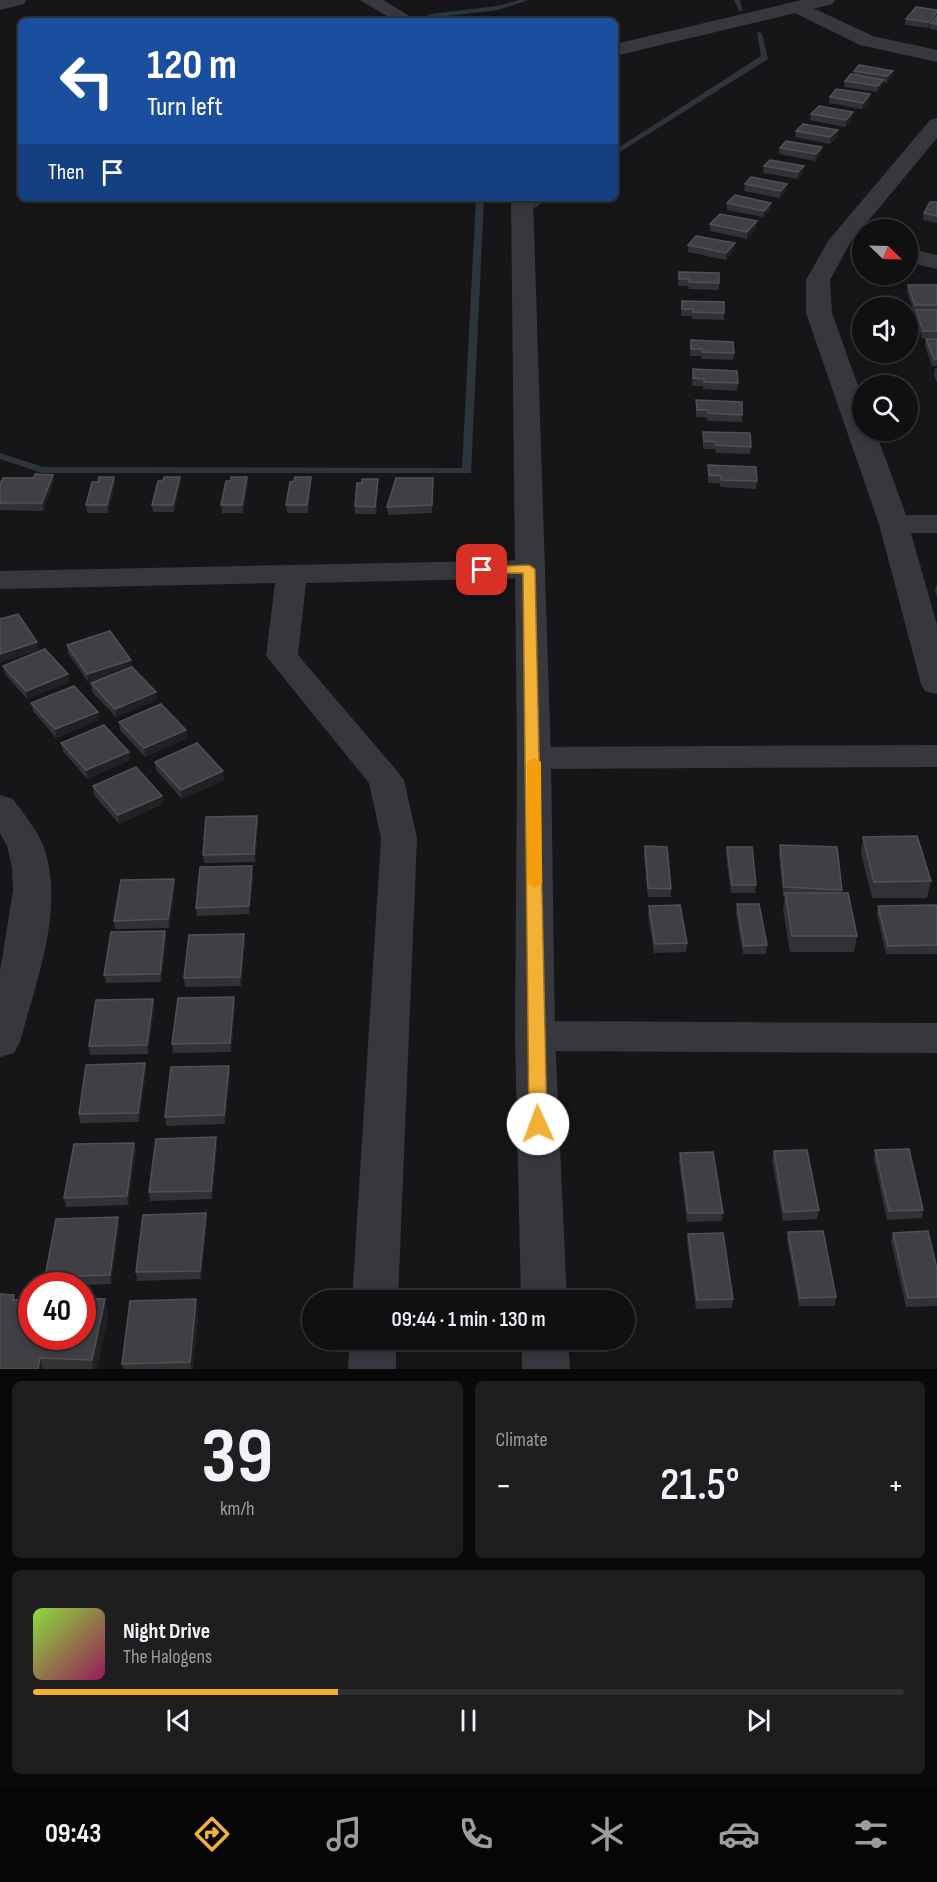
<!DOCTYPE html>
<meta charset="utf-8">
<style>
:root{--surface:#101012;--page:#1e1e20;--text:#f1f3f6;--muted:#9c9d9f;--line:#303032;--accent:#f2b134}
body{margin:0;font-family:"Sofia Sans Condensed",sans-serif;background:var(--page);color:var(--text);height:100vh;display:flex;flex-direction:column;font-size:22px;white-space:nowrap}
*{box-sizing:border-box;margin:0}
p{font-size:20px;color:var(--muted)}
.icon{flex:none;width:33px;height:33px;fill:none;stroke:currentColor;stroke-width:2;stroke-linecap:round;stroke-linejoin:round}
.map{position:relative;height:1369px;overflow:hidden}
.panel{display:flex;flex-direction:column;gap:12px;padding:12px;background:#09090a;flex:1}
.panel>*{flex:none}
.guide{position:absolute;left:18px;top:18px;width:600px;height:183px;border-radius:9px;box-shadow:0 3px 9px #0003,0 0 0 2px var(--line);background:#1a4fa0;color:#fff;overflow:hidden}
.needle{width:39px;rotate:113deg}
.tools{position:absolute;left:852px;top:219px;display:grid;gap:12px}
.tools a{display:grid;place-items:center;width:66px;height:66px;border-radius:50%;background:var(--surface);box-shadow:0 3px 9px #0003,0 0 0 2px var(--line);font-size:30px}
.speed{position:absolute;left:18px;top:1272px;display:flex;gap:12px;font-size:30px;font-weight:700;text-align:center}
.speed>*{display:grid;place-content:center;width:78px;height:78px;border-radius:50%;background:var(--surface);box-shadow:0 3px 9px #0003,0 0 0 2px var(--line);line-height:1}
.speed .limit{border:9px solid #d22;background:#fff;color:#111}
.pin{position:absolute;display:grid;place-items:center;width:51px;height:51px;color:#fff;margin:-26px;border-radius:12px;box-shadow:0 3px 9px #0006}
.me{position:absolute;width:66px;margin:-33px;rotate:358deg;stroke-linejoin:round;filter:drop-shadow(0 0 4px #0008)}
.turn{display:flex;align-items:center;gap:21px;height:126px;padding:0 30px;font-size:27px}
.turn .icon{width:78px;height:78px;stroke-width:2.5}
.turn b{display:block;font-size:42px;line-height:51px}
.then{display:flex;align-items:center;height:57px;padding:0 30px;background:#0003;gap:12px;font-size:22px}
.big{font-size:45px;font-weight:600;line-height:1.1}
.panel .card{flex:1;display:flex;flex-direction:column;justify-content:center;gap:9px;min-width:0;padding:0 21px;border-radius:9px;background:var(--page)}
.panel .dial{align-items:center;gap:0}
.dial b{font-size:78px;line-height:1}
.song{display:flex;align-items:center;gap:18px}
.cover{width:72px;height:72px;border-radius:9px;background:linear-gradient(135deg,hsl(90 70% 55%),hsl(330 70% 35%))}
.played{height:6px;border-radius:3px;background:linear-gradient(90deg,var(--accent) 35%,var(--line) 35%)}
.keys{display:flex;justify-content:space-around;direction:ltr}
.heat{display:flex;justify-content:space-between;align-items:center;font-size:33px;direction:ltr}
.panel .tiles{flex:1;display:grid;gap:12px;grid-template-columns:1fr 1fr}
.card:last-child{grid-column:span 2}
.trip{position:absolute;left:302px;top:1290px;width:333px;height:60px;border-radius:30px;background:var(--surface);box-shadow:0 3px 9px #0003,0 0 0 2px var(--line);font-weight:600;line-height:60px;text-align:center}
.tab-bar{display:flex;height:96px;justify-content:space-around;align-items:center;background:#060607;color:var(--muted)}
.tab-bar .icon{width:42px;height:42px}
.tab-bar .selected{color:var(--accent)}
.tab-bar b{font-size:27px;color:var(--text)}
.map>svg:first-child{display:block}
</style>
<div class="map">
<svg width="937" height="1369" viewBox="0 0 937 1369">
<rect width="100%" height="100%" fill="#161618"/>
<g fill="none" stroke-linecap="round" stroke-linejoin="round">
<!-- stream -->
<path fill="#2c353c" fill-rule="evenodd" d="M519 0H529L498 10 430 18 427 16 430 14 497 6Z
M734 0H740L743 11H739Z
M757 32 762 33 768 59 615 155V150L761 56Z
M476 198H484L471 473H42L0 459V453L43 467 462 468Z
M539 198H549L530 211 529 219H523V208Z"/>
<!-- minor -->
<path fill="#37383d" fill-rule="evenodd" d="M0 0H26L24 4 0 10Z
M798 1 873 36 937 50V62L860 45 791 11 789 7 791 3Z
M937 118V138L850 243 830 280 832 313 862 397V430H875L906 515H937V533H911L937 625V694L925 691 921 684 879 524 806 313V280L828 241 930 120Z
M908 248 937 255V269L908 262Z
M529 560 540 563 544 569 540 575 529 578 306 583 298 655 398 772 404 780 417 838 398 1300H352L381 838 369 783 266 656 275 583 0 589V571Z
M937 745V767L534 769 522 766 517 758 522 750 534 747Z
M0 795 13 799C23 813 36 828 43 845 66 906 36 982 20 1042L14 1053 0 1057V971L13 891 12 867 7 846 0 833Z
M535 1021 937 1023V1053L535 1051 521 1047 515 1036 521 1025Z
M350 1340H396V1369H348Z"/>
<!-- tertiary -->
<path fill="#37383d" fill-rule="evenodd" d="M360 0H383L418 21H395Z
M802 0H835L833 4 615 56V44Z
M511 198H533L551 758 555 1036 567 1300H521L515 1036 517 758Z
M522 1340H568L570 1369H522Z"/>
</g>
<!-- wall -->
<path fill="#323236" d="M937 10V30L930 29V26L928 28 905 25 906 19Z
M854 71H893L892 77 887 83 883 82 882 86 877 92 844 87 845 81 853 75Z
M830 97 869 101 862 109 829 103Z
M811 114 852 118 845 127 810 120Z
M796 131 838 136 830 144 795 137Z
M780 148 821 154 815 161 779 154Z
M764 166H804L803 172 798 179 763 173Z
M745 184H787L786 191 780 198 744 191Z
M937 202V223L923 220 924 213Z
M727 203 770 210 763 217 727 210Z
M710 224 756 228 747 239 710 231Z
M688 245 734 250 726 260 688 252Z
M679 272 719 283V290L689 289 688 286H678Z
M908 285H937V338H922L915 317 916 312H914L907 292Z
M682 301 724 313V320L692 319V316H681Z
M926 339H937V366H932L925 346Z
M691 340 734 353 733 360 701 359V356H690Z
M935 368H937V383L934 375Z
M693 369 738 383 737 391 703 389V386H692Z
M696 400 742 415V422L707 421 708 418 696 417Z
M703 432 751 447 750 454 716 453 715 449H703Z
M708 465 757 481 756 489 720 487V483H708Z
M114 477 115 485 108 513H87L86 505 98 482Z
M180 477V485L174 512H153L152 505 163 481Z
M311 477V485L308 513H287L286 505 294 481Z
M378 479V486L376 514H355V506L362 483Z
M54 482 43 511 0 510V484Z
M248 485 243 513H222L221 505Z
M433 486 432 513 388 515 387 507Z
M937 583V597L935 591Z
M67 645 132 667 157 700 116 717 92 692 91 683 119 672 88 682 68 653Z
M3 666 68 674 69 682 27 699 5 674Z
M31 703 98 712 99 720 56 738 33 711Z
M119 722 186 730 187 738 145 757 120 730Z
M61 743 130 760 87 779 63 751Z
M155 762 224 780 182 799 156 770Z
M93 786 162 796 163 804 119 824 94 795Z
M257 816 258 825 255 862 204 863 203 855Z
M863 837 931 881 927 898H872L861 853Z
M780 845 842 890V893L857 936 854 952H790L783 910 785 896H783L779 853Z
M645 846 671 889V897H648L644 855Z
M727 847 756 885 755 893H731L726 855Z
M253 875 249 914 197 916 196 908Z
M174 879 175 888 169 928 115 929 114 921Z
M737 904 767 945 766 954H743L736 913Z
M649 906 687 943 686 952 654 953 648 915Z
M878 906 937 909V954H886L877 914Z
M165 931 166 939 161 982 106 983 104 975Z
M244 934 245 943 241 986 185 987 184 978Z
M153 999 154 1007 148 1054 90 1055 89 1046Z
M235 1006 231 1052 173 1053 172 1044Z
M145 1063 146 1072 139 1122 80 1123 79 1114Z
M229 1066 230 1074 225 1124 166 1126 165 1117Z
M134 1143 136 1152 128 1205 66 1207 64 1198Z
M217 1146 212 1199 150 1201 149 1192Z
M875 1150 923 1210 922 1218 887 1220 874 1159Z
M774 1151 819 1210 817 1219 783 1221 772 1160Z
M680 1153 723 1213 722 1221 687 1222 679 1161Z
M206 1213 207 1222 201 1279 137 1281 136 1272Z
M119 1226 111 1284 47 1286 45 1277Z
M788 1232 836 1297 835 1306H799L787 1240Z
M893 1233 937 1269V1306L906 1307 891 1241Z
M688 1234 733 1299 732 1308 696 1309 687 1242Z
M14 1295 15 1300 108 1315 97 1369H0Z
M198 1316 193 1369H123L122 1364Z"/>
<!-- shaded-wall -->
<path fill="#212124" d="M937 12V17L931 23 928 28 929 22Z
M893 71 892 77 887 83V76Z
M883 80 882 86 877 92 878 86Z
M870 94 869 101 862 109 863 103Z
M853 112 852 118 845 127 846 120Z
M838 130V136L830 144V137Z
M822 147 821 154 815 161 816 154Z
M804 166 803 172 798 179V172Z
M787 184 786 191 780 198 781 191Z
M771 203 770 210 763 217 764 211Z
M757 221 756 228 747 239V232Z
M735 243 734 250 726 260V253Z
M53 475 54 482 43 511 42 503Z
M114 477 115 485 108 513 107 505Z
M180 477V485L174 512 173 505Z
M247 477 248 485 243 513 242 505Z
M311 477V485L308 513 307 505Z
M378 479V486L376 514 375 507Z
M37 642 39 650 0 663V654Z
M131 660 132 668 88 682 87 674Z
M68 674 69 682 27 699 26 691Z
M156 692 157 700 116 717 115 709Z
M98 712 99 720 56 738 55 729Z
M186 730 187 738 145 757 144 748Z
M129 752 130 760 87 779 86 770Z
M223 771 224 780 182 799 181 790Z
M162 796 163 804 119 824 118 815Z
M257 816 258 825 255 862 254 854Z
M252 866 253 875 249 914V906Z
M174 879 175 888 169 928 168 919Z
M165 931 166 939 161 982 160 974Z
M244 934 245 943 241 986 240 977Z
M234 997 235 1006 231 1052 230 1043Z
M153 999 154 1007 148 1054 147 1045Z
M145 1063 146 1072 139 1122 138 1113Z
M229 1066 230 1074 225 1124 224 1115Z
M216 1137 217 1146 212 1199 211 1191Z
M134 1143 136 1152 128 1205 127 1196Z
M206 1213 207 1222 201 1279 200 1271Z
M118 1217 119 1226 111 1284 110 1275Z
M105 1299 108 1315 97 1369H93L92 1360Z
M196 1299 198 1316 193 1369H191L190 1362Z
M40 1358 43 1369H38Z"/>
<!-- building -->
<path fill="#3f3f44" stroke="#4f5156" stroke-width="1.5" d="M916 7 937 10V12L929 22 906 19Z
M937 16V24L931 23Z
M859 65 893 71 887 76 854 71Z
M851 74 883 80 878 86 845 81Z
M836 89 870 94 863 103 830 97Z
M819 106 853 112 846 120 811 114Z
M803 124 838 130 830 137 796 131Z
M786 141 822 147 816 154 780 148Z
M770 160 804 166 798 172 764 166Z
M751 177 787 184 781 191 745 184Z
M735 195 771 203 764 211 727 203Z
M930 202H937V216L924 213Z
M720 214 757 221 747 232 710 224Z
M696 236 735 243 726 253 688 245Z
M679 272 719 273V283L689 282V279H679Z
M908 285H937V305H915Z
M682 301 724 302V313L693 312V309H682Z
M916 310H937V331H923Z
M926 339H937V359H934Z
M691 340 733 342 734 353 702 352V349H691Z
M693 369 737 371 738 383 704 382V379L693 378Z
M696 400 742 402V415L708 413V410H697Z
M703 432 750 433 751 447 716 445V442L704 441Z
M708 465 756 467 757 481 721 480V476L709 475Z
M35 474 53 475 42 503H0V484L3 478H33Z
M99 477H114L107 505H86L92 482H98Z
M164 477H180L173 505H152L158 481H163Z
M231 477H247L242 505H221L226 481H231Z
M295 477H311L307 505H286L290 482 294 481Z
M396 478H433L432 505 387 507Z
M362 479H378L375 507 355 506 357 483H362Z
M18 614 37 642 0 654V619Z
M110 631 131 660 87 674 67 645Z
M45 649 68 674 26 691 3 666Z
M132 667 156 692 115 709 91 683Z
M74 686 98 712 55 729 31 703Z
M161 704 186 730 144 748 119 722Z
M104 725 129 752 86 770 61 743Z
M197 743 223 771 181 790 155 762Z
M136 767 162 796 118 815 93 786Z
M257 816 254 854 203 855 206 817Z
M917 836 931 881 874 882 863 837Z
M780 845 837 847 842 890 784 887Z
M645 846 667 847 671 889 648 888Z
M727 847H752L756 885H732Z
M252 866 249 906 196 908 200 867Z
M174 879 168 919 114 921 121 880Z
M785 893H848L857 936H792Z
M737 904H759L767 945 744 946Z
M680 905 687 943 655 944 649 906Z
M936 905 937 909V945L888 946 878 906Z
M165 931 160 974 104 975 111 932Z
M244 934 240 977 184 978 189 935Z
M234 997 230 1043 172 1044 178 998Z
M153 999 147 1045 89 1046 96 1000Z
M145 1063 138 1113 79 1114 86 1065Z
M229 1066 224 1115 165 1117 171 1067Z
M216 1137 211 1191 149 1192 156 1139Z
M134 1143 127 1196 64 1198 74 1144Z
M909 1149 923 1210 889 1211 875 1150Z
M807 1150 819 1210 784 1212 774 1151Z
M713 1152 723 1213H688L680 1153Z
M206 1213 200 1271 136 1272 143 1215Z
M118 1217 110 1275 45 1277 56 1219Z
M823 1231 836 1297 800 1298 788 1232Z
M928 1231 937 1269V1297L908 1298 893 1233Z
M723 1233 733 1299 697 1300 688 1234Z
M0 1294 14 1295 13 1300H32V1336H82V1298L105 1299 92 1360 40 1358 38 1369H0Z
M196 1299 190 1362 122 1364 130 1301Z"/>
<!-- route -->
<path fill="#f2b134" stroke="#9d7322" stroke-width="1.5" d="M529 565 535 569 547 1124 544 1129H532L529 1124 523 573 482 574 475 570 482 567Z"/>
<!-- slow -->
<path fill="#f59e0b" d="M534 758 541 762 542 883 535 888 527 883V762Z"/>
</svg>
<div class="tools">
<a><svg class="needle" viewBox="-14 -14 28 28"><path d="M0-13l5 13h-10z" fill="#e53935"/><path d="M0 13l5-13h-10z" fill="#9c9d9f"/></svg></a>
<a><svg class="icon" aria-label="sound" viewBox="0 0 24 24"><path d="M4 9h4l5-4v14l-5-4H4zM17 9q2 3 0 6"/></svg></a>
<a><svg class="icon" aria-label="search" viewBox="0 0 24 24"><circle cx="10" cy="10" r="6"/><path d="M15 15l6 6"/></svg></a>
</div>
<div class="speed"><div class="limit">40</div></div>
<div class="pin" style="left:482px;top:570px;background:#d93025"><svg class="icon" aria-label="arrive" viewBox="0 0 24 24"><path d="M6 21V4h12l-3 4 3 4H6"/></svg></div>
<svg class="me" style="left:538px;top:1124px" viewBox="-20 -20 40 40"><circle r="19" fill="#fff"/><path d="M0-13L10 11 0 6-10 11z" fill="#f2b134"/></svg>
<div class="trip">09:44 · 1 min · 130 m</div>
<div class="guide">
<div class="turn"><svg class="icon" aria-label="left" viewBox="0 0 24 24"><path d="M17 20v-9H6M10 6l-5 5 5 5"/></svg><div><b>120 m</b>Turn left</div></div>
<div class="then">Then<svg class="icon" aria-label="arrive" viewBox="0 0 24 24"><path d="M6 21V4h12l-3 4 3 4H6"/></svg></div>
</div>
</div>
<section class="panel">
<div class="tiles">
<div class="card dial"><b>39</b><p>km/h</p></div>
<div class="card"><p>Climate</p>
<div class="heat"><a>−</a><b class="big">21.5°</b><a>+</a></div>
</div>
<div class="card">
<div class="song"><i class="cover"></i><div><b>Night Drive</b><p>The Halogens</p></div></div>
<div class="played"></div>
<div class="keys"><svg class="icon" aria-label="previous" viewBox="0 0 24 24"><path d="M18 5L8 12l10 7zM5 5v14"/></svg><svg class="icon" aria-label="pause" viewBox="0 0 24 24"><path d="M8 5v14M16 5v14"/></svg><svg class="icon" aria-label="next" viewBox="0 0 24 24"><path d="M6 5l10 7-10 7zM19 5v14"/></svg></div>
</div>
</div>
</section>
<nav class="tab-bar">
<b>09:43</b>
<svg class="icon selected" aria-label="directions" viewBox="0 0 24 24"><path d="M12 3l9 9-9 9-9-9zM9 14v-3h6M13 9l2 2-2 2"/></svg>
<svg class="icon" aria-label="music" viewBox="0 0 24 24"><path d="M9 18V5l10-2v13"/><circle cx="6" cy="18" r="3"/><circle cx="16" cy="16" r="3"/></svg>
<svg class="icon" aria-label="phone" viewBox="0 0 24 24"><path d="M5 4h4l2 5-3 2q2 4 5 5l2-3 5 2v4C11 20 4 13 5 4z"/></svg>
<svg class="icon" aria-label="climate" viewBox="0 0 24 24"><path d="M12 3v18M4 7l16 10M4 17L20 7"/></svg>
<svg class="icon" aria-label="car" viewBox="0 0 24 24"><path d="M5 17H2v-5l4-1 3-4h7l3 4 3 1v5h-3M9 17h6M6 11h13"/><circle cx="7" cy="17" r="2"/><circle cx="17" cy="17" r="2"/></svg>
<svg class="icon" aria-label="filters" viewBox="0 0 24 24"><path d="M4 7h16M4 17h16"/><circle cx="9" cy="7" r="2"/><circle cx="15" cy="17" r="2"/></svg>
</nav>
